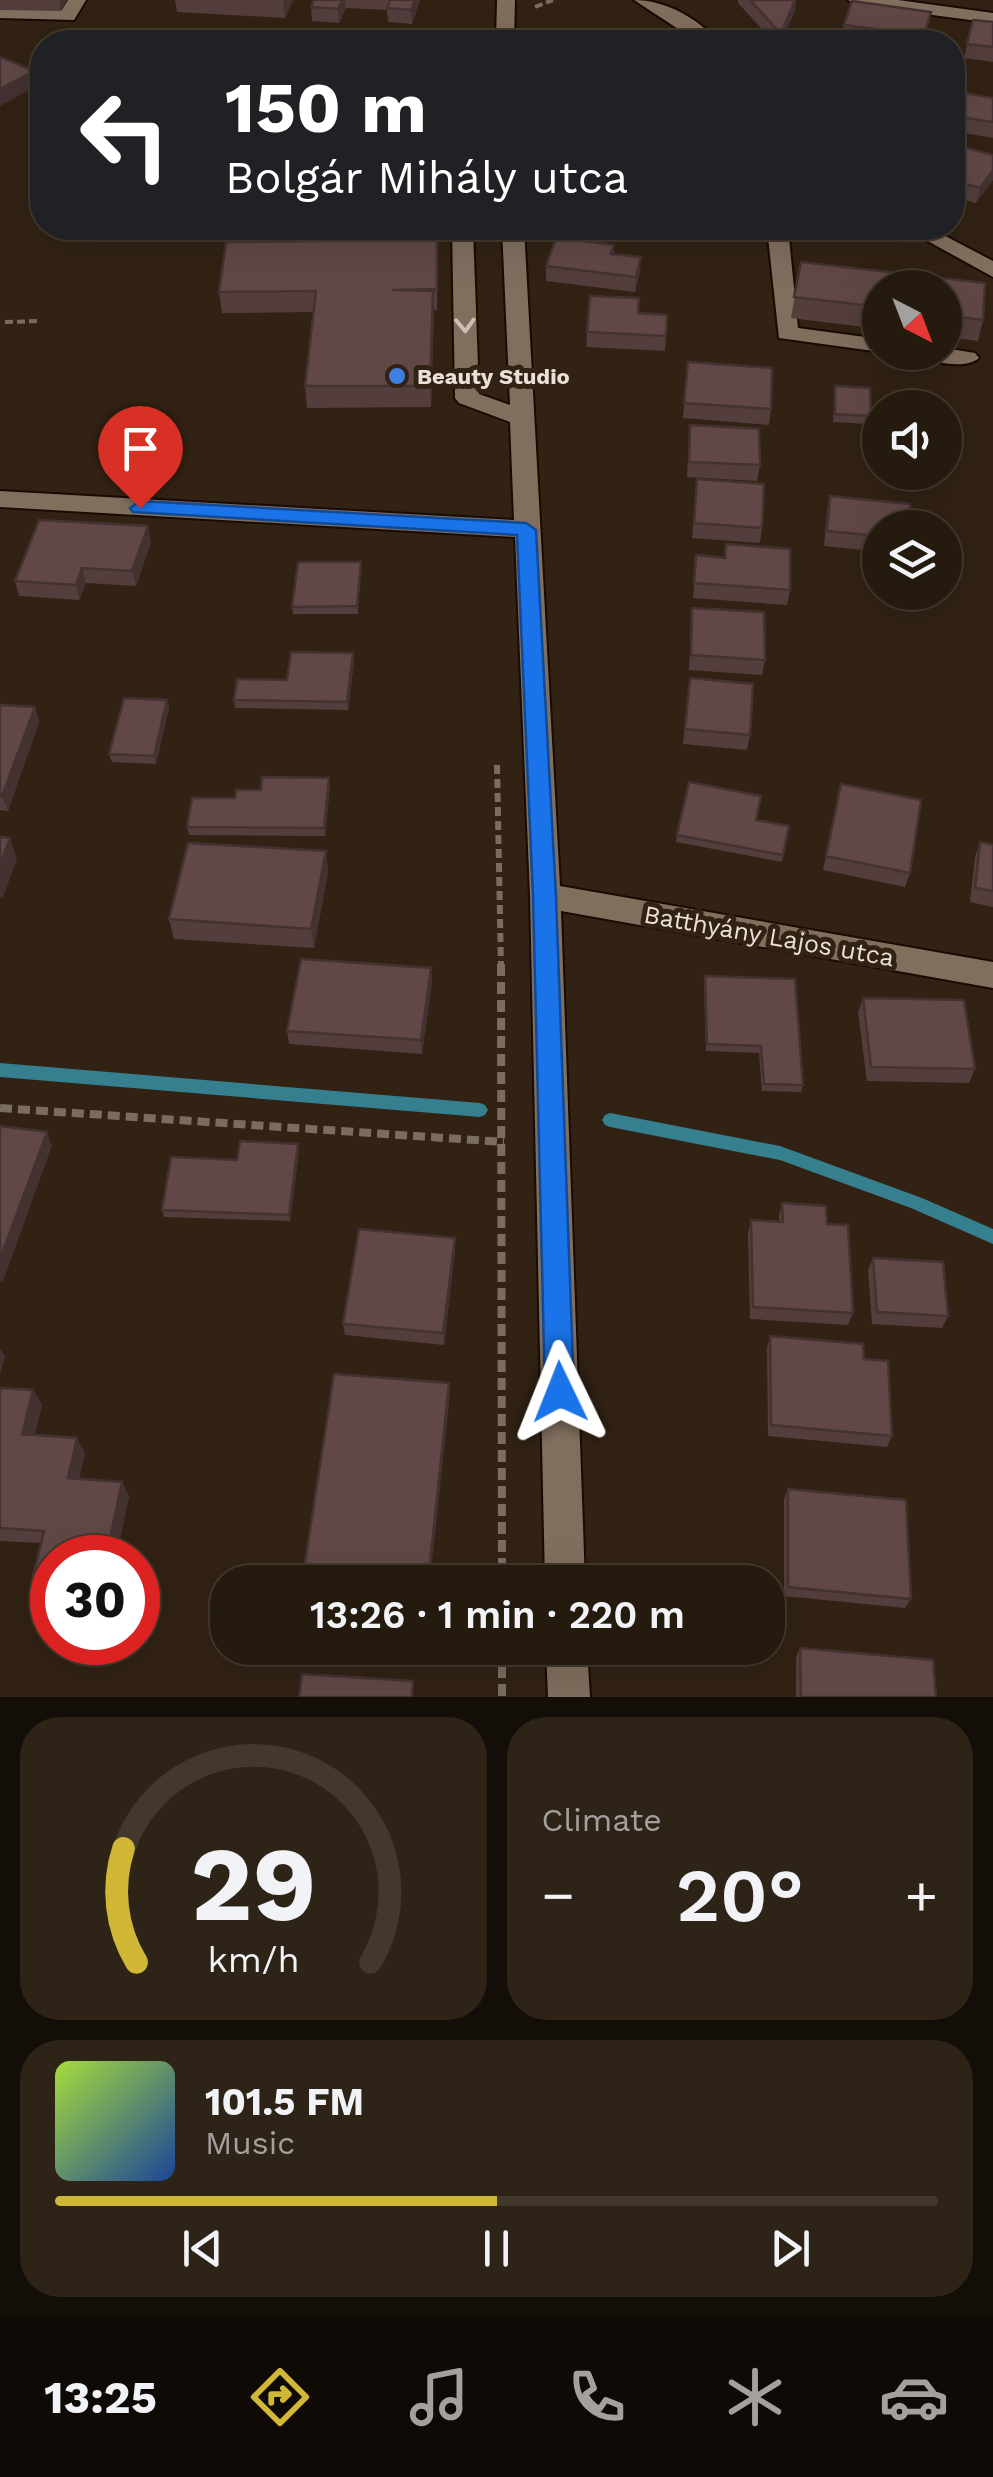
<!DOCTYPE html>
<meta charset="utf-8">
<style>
:root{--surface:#251a0e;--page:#2d2317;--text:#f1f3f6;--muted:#a3a19e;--line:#42382e;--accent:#d1b736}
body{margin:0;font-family:"Work Sans",sans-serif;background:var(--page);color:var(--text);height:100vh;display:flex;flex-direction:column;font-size:38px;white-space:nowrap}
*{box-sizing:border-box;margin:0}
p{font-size:32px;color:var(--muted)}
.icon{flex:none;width:55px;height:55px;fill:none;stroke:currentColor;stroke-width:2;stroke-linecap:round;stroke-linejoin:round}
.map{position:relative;height:1697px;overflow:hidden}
.drawer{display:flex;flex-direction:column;gap:20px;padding:20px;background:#140e08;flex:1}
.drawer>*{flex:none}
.top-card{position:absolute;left:30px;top:30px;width:935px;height:210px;border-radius:40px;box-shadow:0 10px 40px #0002,0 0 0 2px var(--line);background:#202124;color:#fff;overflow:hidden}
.needle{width:65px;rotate:138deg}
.buttons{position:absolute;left:862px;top:270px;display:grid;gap:20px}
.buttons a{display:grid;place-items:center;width:100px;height:100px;border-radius:50%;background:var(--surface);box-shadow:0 10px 40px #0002,0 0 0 2px var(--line);font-size:50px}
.speed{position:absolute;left:30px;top:1535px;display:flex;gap:20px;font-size:50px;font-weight:700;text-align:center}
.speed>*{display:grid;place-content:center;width:130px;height:130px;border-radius:50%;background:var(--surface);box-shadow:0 10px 40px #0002,0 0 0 2px var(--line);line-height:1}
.speed .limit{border:15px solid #d22;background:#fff;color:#111}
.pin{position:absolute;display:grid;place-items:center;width:85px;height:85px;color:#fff;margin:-102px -42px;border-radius:50% 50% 50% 0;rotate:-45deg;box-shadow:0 0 10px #0007}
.pin .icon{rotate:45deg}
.me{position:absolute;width:110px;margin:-55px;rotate:358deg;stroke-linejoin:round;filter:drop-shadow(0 0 8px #0008)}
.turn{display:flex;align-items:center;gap:35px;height:210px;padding:0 30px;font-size:45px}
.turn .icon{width:130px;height:130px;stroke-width:2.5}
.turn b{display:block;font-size:70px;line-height:85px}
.big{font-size:75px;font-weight:600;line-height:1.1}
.drawer .tile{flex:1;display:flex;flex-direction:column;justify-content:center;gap:15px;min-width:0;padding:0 35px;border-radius:40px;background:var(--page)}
.drawer .dial{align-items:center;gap:0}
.dial svg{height:260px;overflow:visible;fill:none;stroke:var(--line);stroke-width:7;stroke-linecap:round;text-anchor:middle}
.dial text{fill:var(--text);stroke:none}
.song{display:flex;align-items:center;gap:30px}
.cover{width:120px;height:120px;border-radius:15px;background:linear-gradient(135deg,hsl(80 70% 55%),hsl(220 70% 35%))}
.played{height:10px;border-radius:5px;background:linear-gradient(90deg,var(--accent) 50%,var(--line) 50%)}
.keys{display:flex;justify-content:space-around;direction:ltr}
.heat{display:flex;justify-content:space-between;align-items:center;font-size:55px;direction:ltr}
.drawer .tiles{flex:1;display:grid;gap:20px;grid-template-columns:1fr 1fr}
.tile:last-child{grid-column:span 2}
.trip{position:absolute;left:210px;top:1565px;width:575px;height:100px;border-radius:40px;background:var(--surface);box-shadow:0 10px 40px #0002,0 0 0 2px var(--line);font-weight:600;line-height:100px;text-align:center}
.tabs{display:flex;height:160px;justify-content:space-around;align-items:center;background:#0f0a06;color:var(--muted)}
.tabs .icon{width:70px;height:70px}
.tabs .on{color:var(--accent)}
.tabs b{font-size:45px;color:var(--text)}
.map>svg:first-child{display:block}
</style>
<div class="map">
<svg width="993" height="1697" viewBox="0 0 993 1697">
<rect width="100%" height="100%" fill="#312213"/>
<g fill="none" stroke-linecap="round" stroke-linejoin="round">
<!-- stream -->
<path fill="#357f8f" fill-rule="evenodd" d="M0 1063 480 1103 485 1105 488 1110 485 1115 480 1117 0 1077Z
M610 1113 780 1146 922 1198 993 1229V1244L911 1208 780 1160 610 1127 605 1125 602 1120 605 1115Z"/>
<!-- minor casing -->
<g stroke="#190b01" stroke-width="4">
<path id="minor" d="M68 0H86L74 20 0 18V8L62 10Z
M497 0H515L514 42H496Z
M634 0C665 0 698 18 718 42H698Z
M848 0H898L993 13V23L857 5Z
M452 228H473L479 394 510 405 502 228H524L560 886 993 962V988L561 911 585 1582H545L530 896 515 537 0 507V491L514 520 510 422 459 403 455 398Z
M767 228H788L798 328 880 339 881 352 779 338Z
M904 228H930L993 261V277Z
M945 348 975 353 979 358C966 370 928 363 915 352H945Z
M546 1648H587L590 1697H548Z"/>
</g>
<!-- path-far2 -->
<path stroke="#7a6d60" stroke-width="4" stroke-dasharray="8 4" stroke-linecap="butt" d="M535 7 553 0
M5 322 38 321"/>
<!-- path-far1 -->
<path stroke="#7a6d60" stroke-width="6" stroke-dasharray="9 5" stroke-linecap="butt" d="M497 765 501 967"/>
<!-- path -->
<path stroke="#7a6d60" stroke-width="8" stroke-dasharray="12 6" stroke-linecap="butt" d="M501 964 502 1582
M0 1108 504 1142
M502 1648V1697"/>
<!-- minor -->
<use href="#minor" fill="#816f5e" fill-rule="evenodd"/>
</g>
<!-- wall -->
<path fill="#533e3d" d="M0 0H67L61 11 0 10Z
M175 0H293L285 18 177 12Z
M314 0H420L412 24 388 22 387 10 346 8 339 23 312 21 311 7Z
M738 0H796L795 11 781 42H774L738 3Z
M931 12 924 42H867L842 39 844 25Z
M973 20 993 22V62L964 58Z
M952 91 993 98V138L952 131Z
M952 144 993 155V180L976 203 952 196Z
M438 228 437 310H434L431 407 307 408 305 386 313 312 222 313 219 292 320 241Z
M545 228H603L602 241H579L614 245V254L640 272 635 292 546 281V266L555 241H545Z
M801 262 985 283 983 320 978 341 945 337V288H880V329L791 318Z
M590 296 638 313 666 336 665 351 586 347Z
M688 362 771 409 769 425 683 418Z
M835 386 871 416 869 424 833 422Z
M690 425 760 465 757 481 687 477Z
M697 479 762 528 760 543 692 538Z
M830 496 880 528V552L824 546 827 511Z
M151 542 136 586 86 583 79 600 19 596 15 581Z
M726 544 790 590 787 605 693 598 696 555 724 558Z
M361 562 358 614H293L292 607Z
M692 608 765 660 762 675 689 670Z
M354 661 348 710 235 708 234 700 287 680Z
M690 678 750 735 747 750 683 744Z
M167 700 169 708 156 764 112 762 109 754Z
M0 705 35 707 39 722 8 811 0 810Z
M841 784 910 873 905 887 823 870Z
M330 785 325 836 189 835 187 827 235 798 261 790Z
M756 820 789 826 782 862 676 842 677 835Z
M980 842 993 845V907L970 902 975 857Z
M326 851 328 872 314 948 174 939 169 919Z
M431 968 432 982 422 1054 289 1044 287 1031Z
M705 976 803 1085 801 1092 762 1091 759 1053 706 1051 704 983Z
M863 998 975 1069 969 1083 867 1081 858 1012Z
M299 1151 290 1221 164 1217 162 1210 237 1160Z
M782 1203 827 1224 853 1313 848 1325 750 1319 748 1233 751 1220 779 1222V1216Z
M455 1238V1250L444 1345 345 1335 343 1324Z
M873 1258 948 1316 942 1328 872 1324 868 1270Z
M770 1336 864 1359 892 1436 887 1447 768 1436 767 1348Z
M0 1388 33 1390 42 1405 34 1435 85 1453 79 1479 129 1496 116 1558H52V1590L43 1589 33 1576 41 1543 0 1541Z
M788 1489 911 1599 905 1608 784 1596V1499Z
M800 1648 936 1697H796V1657Z"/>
<!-- shaded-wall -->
<path fill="#443232" d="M59 0H67L61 11Z
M283 0H293L285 18Z
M342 0H345L346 8 339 23 338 9Z
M415 0H420L412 24 411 10Z
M795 0V11L781 42H780L781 34Z
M34 71 37 86 0 106V89Z
M993 170V180L976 203 980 188Z
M641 257 640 272 635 292 636 277Z
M433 291 434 313 431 407 430 386Z
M148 526 151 542 136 586 132 571Z
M82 568 86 583 79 600 76 585Z
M353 653 354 661 348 710 347 702Z
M167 700 169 708 156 764 154 756Z
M35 707 39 722 8 811 2 796Z
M329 778 330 785 325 836 324 828Z
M10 838 17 859 2 900 0 896V865Z
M326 851 328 872 314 948 311 929Z
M431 968 432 982 422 1054 421 1040Z
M47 1132 52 1146 2 1284 0 1280V1259Z
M298 1144 299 1151 290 1221 289 1215Z
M455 1238V1250L444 1345 443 1333Z
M0 1348 5 1356 0 1375Z
M449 1383 450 1394 430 1582H428Z
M33 1390 42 1405 31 1449 22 1434Z
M77 1438 85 1453 76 1493 68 1478Z
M122 1482 129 1496 116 1558H106Z"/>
<!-- building -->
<path fill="#614847" stroke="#443232" stroke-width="2.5" d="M314 0H342L338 9 311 7Z
M390 0H415L411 10 387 8Z
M750 0H795L781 34Z
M852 1 931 12 924 35 844 25Z
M973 20 993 22V47L967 44Z
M0 57 34 71 0 89Z
M952 91 993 98V122L952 116Z
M952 144 993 155V170L980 188 952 180Z
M321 228H437V289L392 290 433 291 430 386H305L316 291 219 292 226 242 320 241Z
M556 238 614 245 611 254 641 257 636 277 546 266Z
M801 262 985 283 983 320 945 315V288H880V307L794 297Z
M590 296 639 298 638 313 667 315 666 336 587 332Z
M688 362 772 368 771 409 684 403Z
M835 386 870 388 871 416 835 414Z
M690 425 759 429 760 465 689 462Z
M697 479 764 484 762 528 694 523Z
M830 496 910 504 909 528H880V536L827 531Z
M39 520 148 526 132 571 82 568 76 585 15 581Z
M726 544 790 549V590L694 583 696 555 725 558Z
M298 562H361L357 606 292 607Z
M692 608 764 612 765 660 691 655Z
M291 652 353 653 347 702 234 700 237 679 287 680Z
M690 678 753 684 750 735 685 729Z
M124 698 167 700 154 756 109 754Z
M0 705 35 707 2 796H0Z
M262 777 329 778 324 828 187 827 192 798H235L236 790H261Z
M689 782 761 796 756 820 789 826 783 855 677 835Z
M841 784 921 800 910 873 826 856Z
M0 837 10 838 0 865Z
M980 842 993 845V891L975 888Z
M188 843 326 851 311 929 169 919Z
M301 959 431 968 421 1040 287 1031Z
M705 976 795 979 803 1085 764 1084 761 1046 707 1044Z
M863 998 964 1000 975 1069 871 1067Z
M0 1126 47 1132 0 1259Z
M240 1141 298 1144 289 1215 162 1210 171 1157 237 1160Z
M782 1203 826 1206 827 1224 848 1225 853 1313 753 1307 751 1220 783 1222Z
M359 1229 455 1238 443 1333 343 1324Z
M873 1258 943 1262 948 1316 877 1312Z
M770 1336 863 1344 864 1359 888 1361 892 1436 771 1425Z
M334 1374 449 1383 428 1582H302Z
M0 1388 33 1390 22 1434 77 1438 68 1478 122 1482 106 1558H52V1578L33 1576 44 1531 0 1528Z
M788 1489 906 1500 911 1599 788 1587Z
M800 1648 933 1660 936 1697H801Z
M302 1674 413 1681 412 1697H299Z"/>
<!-- one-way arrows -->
<defs><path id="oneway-chevron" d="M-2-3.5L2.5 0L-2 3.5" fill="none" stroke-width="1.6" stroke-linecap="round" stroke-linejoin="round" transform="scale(2.5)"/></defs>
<use stroke="#cbbeb3" href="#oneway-chevron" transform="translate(465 325) rotate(88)"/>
<!-- route -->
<path fill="#1a73e8" stroke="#114b97" stroke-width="2.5" d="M140 501 526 523 536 530 556 896 574 1392 570 1402 560 1406 549 1402 545 1392 533 896 517 535 133 512 130 508Z"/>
<!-- markers -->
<circle fill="#3f7fe0" stroke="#312213" stroke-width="4" cx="397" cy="376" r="10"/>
<g text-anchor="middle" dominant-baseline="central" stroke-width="10" stroke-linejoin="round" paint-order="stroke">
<!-- far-poi labels -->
<g font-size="22" font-weight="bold" fill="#ebe0d7" stroke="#312213" text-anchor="start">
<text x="417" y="376">Beauty Studio</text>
</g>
<!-- street labels -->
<g font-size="25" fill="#ebe0d7" stroke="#312213">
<text transform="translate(769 936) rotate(10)">Batthyány Lajos utca</text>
</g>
</g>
</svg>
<div class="buttons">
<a><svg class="needle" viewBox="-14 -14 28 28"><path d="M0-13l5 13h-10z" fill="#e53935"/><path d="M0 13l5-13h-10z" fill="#a3a19e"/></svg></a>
<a><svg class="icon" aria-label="sound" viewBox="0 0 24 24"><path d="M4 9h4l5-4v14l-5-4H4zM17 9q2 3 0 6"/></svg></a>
<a><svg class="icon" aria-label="layers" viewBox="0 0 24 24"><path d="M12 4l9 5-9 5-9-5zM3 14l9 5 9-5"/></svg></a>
</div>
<div class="speed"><div class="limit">30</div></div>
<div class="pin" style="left:140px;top:508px;background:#d93025"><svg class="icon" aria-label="arrive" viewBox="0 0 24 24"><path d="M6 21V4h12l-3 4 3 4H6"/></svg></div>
<svg class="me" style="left:560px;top:1392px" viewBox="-20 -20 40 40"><path d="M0-17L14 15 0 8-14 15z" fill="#1a73e8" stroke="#fff" stroke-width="4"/></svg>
<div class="trip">13:26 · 1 min · 220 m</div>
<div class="top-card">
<div class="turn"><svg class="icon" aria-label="left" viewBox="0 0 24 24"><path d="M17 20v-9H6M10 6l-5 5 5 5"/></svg><div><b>150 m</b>Bolgár Mihály utca</div></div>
</div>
</div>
<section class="drawer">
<div class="tiles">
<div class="tile dial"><svg viewBox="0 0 100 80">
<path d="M14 69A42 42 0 1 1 86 69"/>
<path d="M14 69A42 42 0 0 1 10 34" stroke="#d1b736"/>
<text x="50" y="56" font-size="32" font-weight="700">29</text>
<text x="50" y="72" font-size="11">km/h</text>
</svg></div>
<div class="tile"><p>Climate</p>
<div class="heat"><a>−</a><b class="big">20°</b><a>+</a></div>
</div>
<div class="tile">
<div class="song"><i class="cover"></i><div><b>101.5 FM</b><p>Music</p></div></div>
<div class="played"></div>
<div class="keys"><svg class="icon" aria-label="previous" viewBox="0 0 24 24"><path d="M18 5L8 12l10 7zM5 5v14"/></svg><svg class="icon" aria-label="pause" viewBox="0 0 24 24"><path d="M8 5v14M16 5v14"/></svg><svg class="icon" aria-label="next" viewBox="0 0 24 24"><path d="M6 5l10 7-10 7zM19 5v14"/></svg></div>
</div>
</div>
</section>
<nav class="tabs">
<b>13:25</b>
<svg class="icon on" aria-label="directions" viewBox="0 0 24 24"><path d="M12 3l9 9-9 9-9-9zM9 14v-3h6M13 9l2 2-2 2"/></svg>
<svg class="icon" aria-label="music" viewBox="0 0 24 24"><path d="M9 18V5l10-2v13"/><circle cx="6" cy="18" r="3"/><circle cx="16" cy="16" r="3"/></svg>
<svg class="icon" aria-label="phone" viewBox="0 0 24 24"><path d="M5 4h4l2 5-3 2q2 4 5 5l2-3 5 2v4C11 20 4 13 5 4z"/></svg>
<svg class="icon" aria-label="climate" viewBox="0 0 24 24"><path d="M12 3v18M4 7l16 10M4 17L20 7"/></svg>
<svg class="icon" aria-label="car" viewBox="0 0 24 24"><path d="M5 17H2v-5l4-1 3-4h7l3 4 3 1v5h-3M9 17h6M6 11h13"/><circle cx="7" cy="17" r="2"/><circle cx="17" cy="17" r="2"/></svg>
</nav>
